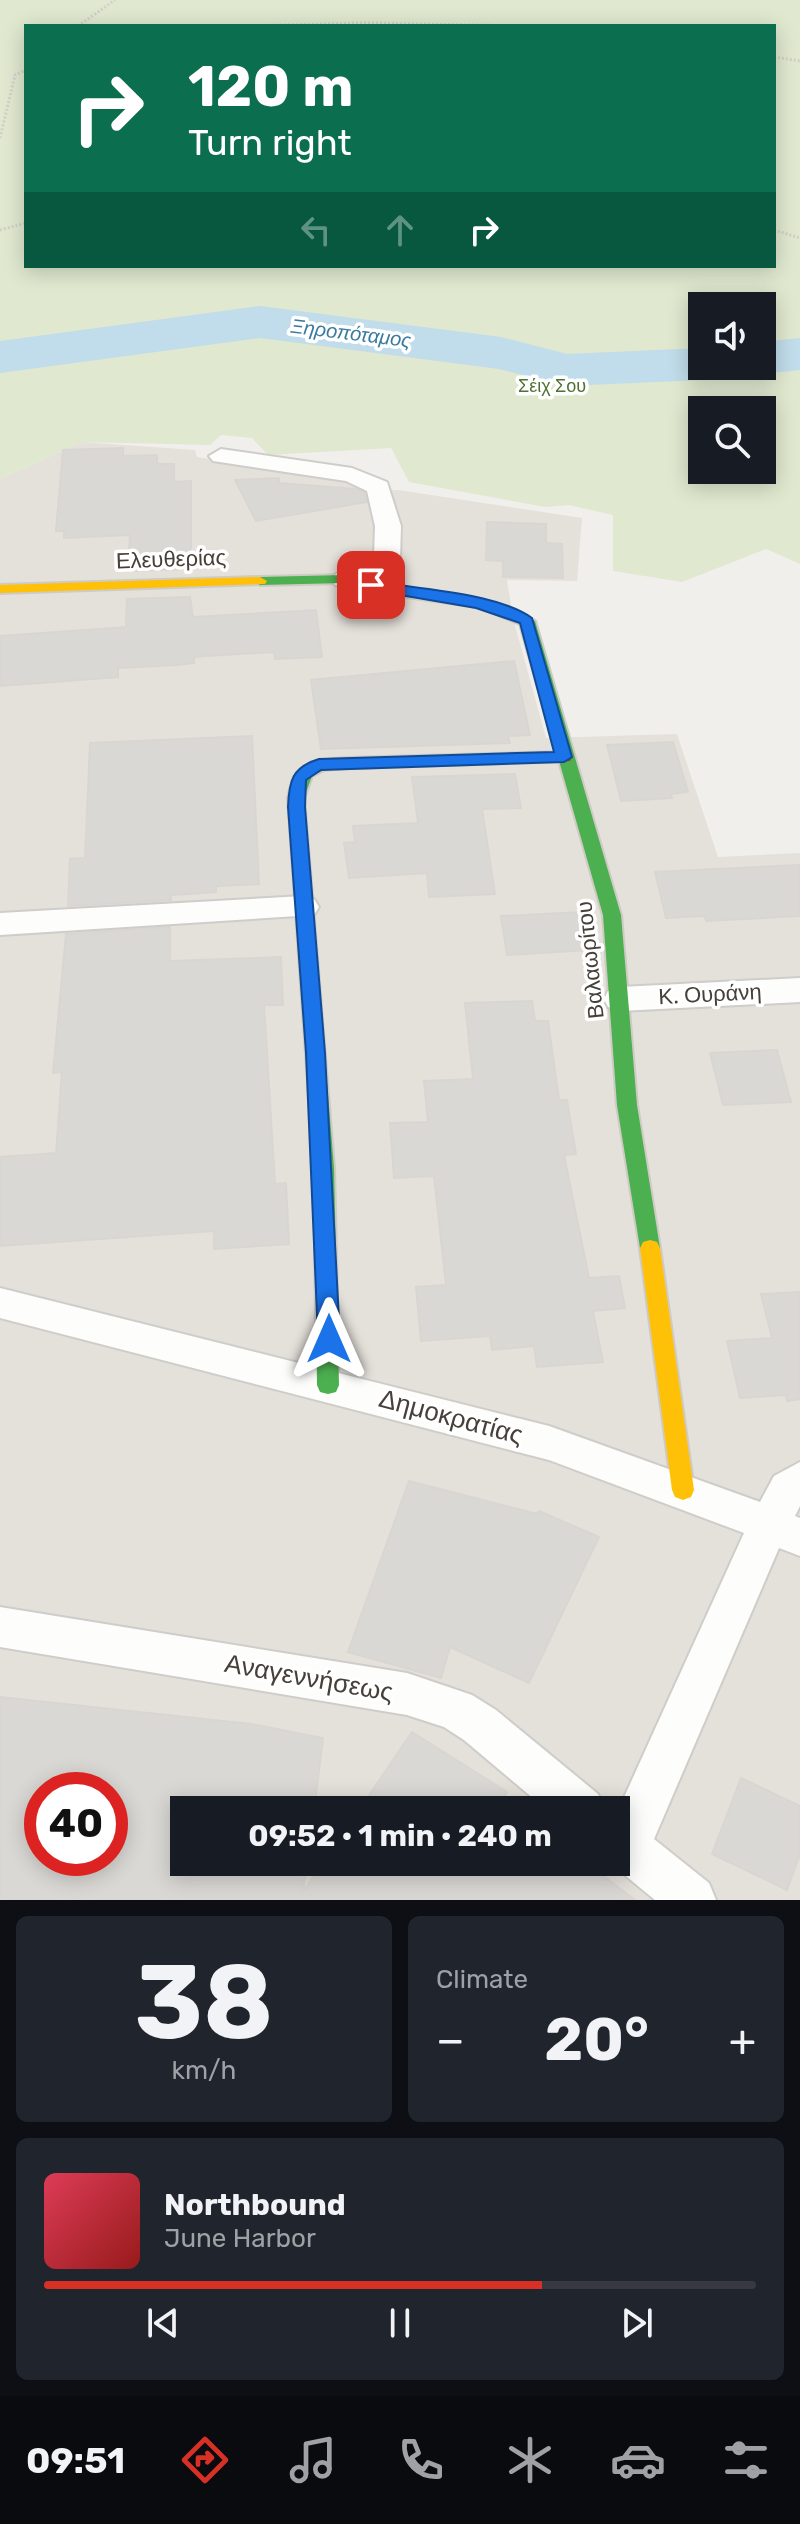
<!DOCTYPE html>
<meta charset="utf-8">
<style>
:root{--surface:#171b24;--page:#20242c;--text:#f1f3f6;--muted:#9ea1a6;--line:#363941;--accent:#d93025}
body{margin:0;font-family:Rubik,sans-serif;background:var(--page);color:var(--text);height:100vh;display:flex;flex-direction:column;font-size:30px;white-space:nowrap}
*{box-sizing:border-box;margin:0}
p{font-size:26px;color:var(--muted)}
.icon{flex:none;width:44px;height:44px;fill:none;stroke:currentColor;stroke-width:2;stroke-linecap:round;stroke-linejoin:round}
.map{position:relative;height:1900px;overflow:hidden}
.drawer{display:flex;flex-direction:column;gap:16px;padding:16px;background:#0d0f14;flex:1}
.drawer>*{flex:none}
.top-card{position:absolute;left:24px;top:24px;width:752px;height:244px;border-radius:0px;box-shadow:0 4px 20px #0003;background:#0b6e4f;color:#fff;overflow:hidden}
.fabs{position:absolute;left:688px;top:292px;display:grid;gap:16px}
.fabs a{display:grid;place-items:center;width:88px;height:88px;border-radius:0px;background:var(--surface);box-shadow:0 4px 20px #0003;font-size:40px}
.speed{position:absolute;left:24px;top:1772px;display:flex;gap:16px;font-size:40px;font-weight:700;text-align:center}
.speed>*{display:grid;place-content:center;width:104px;height:104px;border-radius:50%;background:var(--surface);box-shadow:0 4px 20px #0003;line-height:1}
.speed .limit{border:12px solid #d22;background:#fff;color:#111}
.pin{position:absolute;display:grid;place-items:center;width:68px;height:68px;color:#fff;margin:-34px;border-radius:16px;box-shadow:0 4px 12px #0006}
.me{position:absolute;width:88px;margin:-44px;rotate:0deg;stroke-linejoin:round;filter:drop-shadow(0 0 6px #0008)}
.turn{display:flex;align-items:center;gap:28px;height:168px;padding:0 32px;font-size:36px}
.turn .icon{width:104px;height:104px;stroke-width:2.5}
.turn b{display:block;font-size:56px;line-height:68px}
.lanes{display:flex;align-items:center;height:76px;padding:0 32px;background:#0003;justify-content:center;gap:40px;direction:ltr}
.lanes .off{opacity:.35}
.big{font-size:60px;font-weight:700;line-height:1.1}
.drawer .tile{flex:1;display:flex;flex-direction:column;justify-content:center;gap:12px;min-width:0;padding:0 28px;border-radius:12px;background:var(--page)}
.drawer .dial{align-items:center;gap:0}
.dial b{font-size:104px;line-height:1}
.song{display:flex;align-items:center;gap:24px}
.cover{width:96px;height:96px;border-radius:12px;background:linear-gradient(135deg,hsl(350 70% 55%),hsl(0 70% 35%))}
.played{height:8px;border-radius:4px;background:linear-gradient(90deg,var(--accent) 70%,var(--line) 70%)}
.keys{display:flex;justify-content:space-around;direction:ltr}
.heat{display:flex;justify-content:space-between;align-items:center;font-size:44px;direction:ltr}
.drawer .tiles{flex:1;display:grid;gap:16px;grid-template-columns:1fr 1fr}
.tile:last-child{grid-column:span 2}
.trip{position:absolute;left:170px;top:1796px;width:460px;height:80px;border-radius:0px;background:var(--surface);box-shadow:0 4px 20px #0003;font-weight:700;line-height:80px;text-align:center}
.menu{display:flex;height:128px;justify-content:space-around;align-items:center;background:#090b0e;color:var(--muted)}
.menu .icon{width:56px;height:56px}
.menu .on{color:var(--accent)}
.menu b{font-size:36px;color:var(--text)}
.map>svg:first-child{display:block}
</style>
<div class="map">
<svg width="800" height="1900" viewBox="0 0 800 1900">
<rect width="100%" height="100%" fill="#f1efec"/>
<!-- residential -->
<path fill="#e4e0da" fill-rule="evenodd" d="M82 442 195 450 197 457 348 481 369 491 398 490 582 518 577 581 507 580 513 618 546 738 677 734 718 857 800 853V1900H0V479ZM42 1790H110V1858H42ZM184 1810H616V1862H184Z"/>
<!-- green -->
<path fill="#e0e8cf" fill-rule="evenodd" d="M0 0H800V564L766 549 682 582 613 571V515L569 505 545 507 409 482 391 448 268 455 252 438 221 435 210 445 82 442 0 479ZM26 26H774V266H26ZM702 306H762V366H702ZM702 410H762V470H702Z"/>
<g fill="none" stroke-linecap="round" stroke-linejoin="round">
<!-- river -->
<path fill="#c1dcea" fill-rule="evenodd" d="M260 306 501 337 567 354 702 348V366H727L721 375 702 380 566 386 499 369 260 338 0 373V341Z
M800 338V370L762 374 741 366H762V342Z"/>
</g>
<!-- building -->
<path fill="#dad8d4" stroke="#d9d6d2" stroke-width="2" fill-rule="evenodd" d="M123 448V456L157 455V464H174V482L191 481V569L128 571 130 535 64 538V531H56L63 450Z
M279 478V483L356 489 364 493 367 502 256 521 235 480Z
M487 522 546 524V543L562 544 563 578 503 577V561L486 560Z
M190 597 193 617 316 610 322 657 275 659 274 652 206 656 194 657V663L176 665 118 668V677L0 686V636L126 627 127 599Z
M514 661 530 735 508 736 510 743 321 749 311 680Z
M252 736 259 884 216 886V892L171 895V900L68 906 70 859 85 858 90 743Z
M673 742 688 792 671 794 672 798 621 801 607 745Z
M515 774 521 808 482 809 495 894 429 897 427 873 349 878 344 843 355 842 353 826 418 823 412 777Z
M800 865V916L706 921 705 916 666 918 655 872Z
M582 912 589 950 507 955 501 916Z
M170 927V961L281 957 283 1005H264L275 1184 286 1183 289 1244 214 1249V1231L0 1246V1157L56 1153 62 1072 53 1073 66 934Z
M532 1001 535 1021H548L559 1100H567L576 1154 564 1155 589 1278 619 1276 625 1308 593 1311 603 1362 537 1367 534 1346 492 1350 490 1336 421 1341 416 1287 446 1285 434 1176 394 1178 390 1123 428 1122 424 1081 473 1079 465 1003Z
M777 1050 791 1102 723 1105 710 1053Z
M800 1292V1399L787 1401 786 1395 740 1398 727 1341 772 1338 761 1294Z
M409 1481 537 1514 539 1511 599 1537 529 1683 450 1647 441 1678 348 1652Z
M0 1697 251 1724 323 1738 314 1810H184V1862H307L303 1892 323 1862H585L635 1900H0ZM42 1790H110V1858H42Z
M412 1732 507 1792 503 1799 517 1810H359Z
M741 1778 800 1806V1854L787 1890 712 1854Z"/>
<g fill="none" stroke-linecap="round" stroke-linejoin="round">
<!-- street casing -->
<g stroke="#cfcdca" stroke-width="4">
<path id="street" d="M221 449 352 468 387 482 401 526 400 559C387 577 356 590 335 585L331 579C340 567 362 566 374 556L375 526 367 491 346 481 213 461 209 456Z
M303 896 314 899 319 907 314 915 0 935V913Z
M800 978V1002L620 1011 608 1007 604 999 608 991 620 987Z
M0 1288 549 1426 760 1502 774 1476 800 1462V1506L795 1516 800 1518V1556L779 1548 654 1839 709 1883 716 1900H655L609 1862H616V1815L744 1533 549 1460 0 1318Z
M0 1607 407 1673 472 1695 496 1710 598 1794 605 1810H547L464 1740 444 1727 407 1715 0 1647Z"/>
</g>
<!-- fast casing -->
<g stroke="#cfcbc4" stroke-width="4">
<path id="fast" d="M344 575 399 588 482 599 535 621 621 915 637 1105 660 1248 657 1254 650 1256 643 1254 640 1248 617 1105 603 915 520 624 479 607 399 596 344 583 260 585 253 581 260 577Z
M349 758 357 763 355 767 324 770 312 776 304 798 334 1168 339 1385 336 1392 328 1394 320 1392 317 1385 314 1168 288 798C294 764 318 759 349 758Z"/>
</g>
<!-- slow casing -->
<g stroke="#cfcbc4" stroke-width="4">
<path id="slow" d="M260 577 267 581 265 584 0 593V585Z
M650 1240 657 1242 660 1248 694 1490 691 1497 683 1500 675 1497 672 1490 640 1248 643 1242Z"/>
</g>
<!-- jam casing -->
<g stroke="#cfcbc4" stroke-width="4">
<path id="jam" d="M564 752 572 757 570 761 349 768 341 763 349 758Z"/>
</g>
<!-- path -->
<path stroke="#d1cfcb" stroke-width="3" stroke-dasharray="2 2" stroke-linecap="butt" d="M78 26 115 0
M244 26 365 23 523 26
M774 57 800 61
M0 138 15 75 26 70
M0 230 26 223
M774 230 800 238"/>
<!-- street -->
<use href="#street" fill="#fdfdfc" fill-rule="evenodd"/>
<!-- fast -->
<use href="#fast" fill="#4caf50" fill-rule="evenodd"/>
<!-- slow -->
<use href="#slow" fill="#ffc107" fill-rule="evenodd"/>
<!-- jam -->
<use href="#jam" fill="#c62828" fill-rule="evenodd"/>
</g>
<!-- route -->
<path fill="#1a73e8" stroke="#114b97" stroke-width="2" d="M371 581C416 589 495 592 532 618L572 757 564 762 321 770 306 780 305 807 325 1053 340 1339 337 1346H321L318 1339 306 1053 288 807C289 781 292 767 319 759L554 752 520 623 476 608 365 589V582Z"/>
<g text-anchor="middle" dominant-baseline="central" stroke-width="7" stroke-linejoin="round" paint-order="stroke">
<!-- far-park labels -->
<g font-size="18" fill="#4e7232" stroke="#fff">
<text x="552" y="386">Σέιχ Σου</text>
</g>
<!-- far-water labels -->
<g font-size="20" font-style="italic" fill="#3b7ba0" stroke="#fff">
<text transform="translate(351 333) rotate(7)">Ξηροπόταμος</text>
</g>
<!-- street labels -->
<g font-size="22" fill="#464039" stroke="#fff">
<text transform="translate(171 559) rotate(-2)">Ελευθερίας</text>
<text transform="translate(590 960) rotate(-96)">Βαλαωρίτου</text>
<text transform="translate(710 994) rotate(-3)">Κ. Ουράνη</text>
</g>
<!-- near-street labels -->
<g font-size="26" fill="#464039" stroke="#fff">
<text transform="translate(451 1417) rotate(15)">Δημοκρατίας</text>
<text transform="translate(309 1678) rotate(10)">Αναγεννήσεως</text>
</g>
</g>
</svg>
<div class="fabs">
<a><svg class="icon" aria-label="sound" viewBox="0 0 24 24"><path d="M4 9h4l5-4v14l-5-4H4zM17 9q2 3 0 6"/></svg></a>
<a><svg class="icon" aria-label="search" viewBox="0 0 24 24"><circle cx="10" cy="10" r="6"/><path d="M15 15l6 6"/></svg></a>
</div>
<div class="speed"><div class="limit">40</div></div>
<div class="pin" style="left:371px;top:585px;background:#d93025"><svg class="icon" aria-label="arrive" viewBox="0 0 24 24"><path d="M6 21V4h12l-3 4 3 4H6"/></svg></div>
<svg class="me" style="left:329px;top:1339px" viewBox="-20 -20 40 40"><path d="M0-17L14 15 0 8-14 15z" fill="#1a73e8" stroke="#fff" stroke-width="4"/></svg>
<div class="trip">09:52 · 1 min · 240 m</div>
<div class="top-card">
<div class="turn"><svg class="icon" aria-label="right" viewBox="0 0 24 24"><path d="M7 20v-9h11M14 6l5 5-5 5"/></svg><div><b>120 m</b>Turn right</div></div>
<div class="lanes"><svg class="icon off" aria-label="left" viewBox="0 0 24 24"><path d="M17 20v-9H6M10 6l-5 5 5 5"/></svg><svg class="icon off" aria-label="ahead" viewBox="0 0 24 24"><path d="M12 20V5M6 11l6-6 6 6"/></svg><svg class="icon" aria-label="right" viewBox="0 0 24 24"><path d="M7 20v-9h11M14 6l5 5-5 5"/></svg></div>
</div>
</div>
<section class="drawer">
<div class="tiles">
<div class="tile dial"><b>38</b><p>km/h</p></div>
<div class="tile"><p>Climate</p>
<div class="heat"><a>−</a><b class="big">20°</b><a>+</a></div>
</div>
<div class="tile">
<div class="song"><i class="cover"></i><div><b>Northbound</b><p>June Harbor</p></div></div>
<div class="played"></div>
<div class="keys"><svg class="icon" aria-label="previous" viewBox="0 0 24 24"><path d="M18 5L8 12l10 7zM5 5v14"/></svg><svg class="icon" aria-label="pause" viewBox="0 0 24 24"><path d="M8 5v14M16 5v14"/></svg><svg class="icon" aria-label="next" viewBox="0 0 24 24"><path d="M6 5l10 7-10 7zM19 5v14"/></svg></div>
</div>
</div>
</section>
<nav class="menu">
<b>09:51</b>
<svg class="icon on" aria-label="directions" viewBox="0 0 24 24"><path d="M12 3l9 9-9 9-9-9zM9 14v-3h6M13 9l2 2-2 2"/></svg>
<svg class="icon" aria-label="music" viewBox="0 0 24 24"><path d="M9 18V5l10-2v13"/><circle cx="6" cy="18" r="3"/><circle cx="16" cy="16" r="3"/></svg>
<svg class="icon" aria-label="phone" viewBox="0 0 24 24"><path d="M5 4h4l2 5-3 2q2 4 5 5l2-3 5 2v4C11 20 4 13 5 4z"/></svg>
<svg class="icon" aria-label="climate" viewBox="0 0 24 24"><path d="M12 3v18M4 7l16 10M4 17L20 7"/></svg>
<svg class="icon" aria-label="car" viewBox="0 0 24 24"><path d="M5 17H2v-5l4-1 3-4h7l3 4 3 1v5h-3M9 17h6M6 11h13"/><circle cx="7" cy="17" r="2"/><circle cx="17" cy="17" r="2"/></svg>
<svg class="icon" aria-label="filters" viewBox="0 0 24 24"><path d="M4 7h16M4 17h16"/><circle cx="9" cy="7" r="2"/><circle cx="15" cy="17" r="2"/></svg>
</nav>
